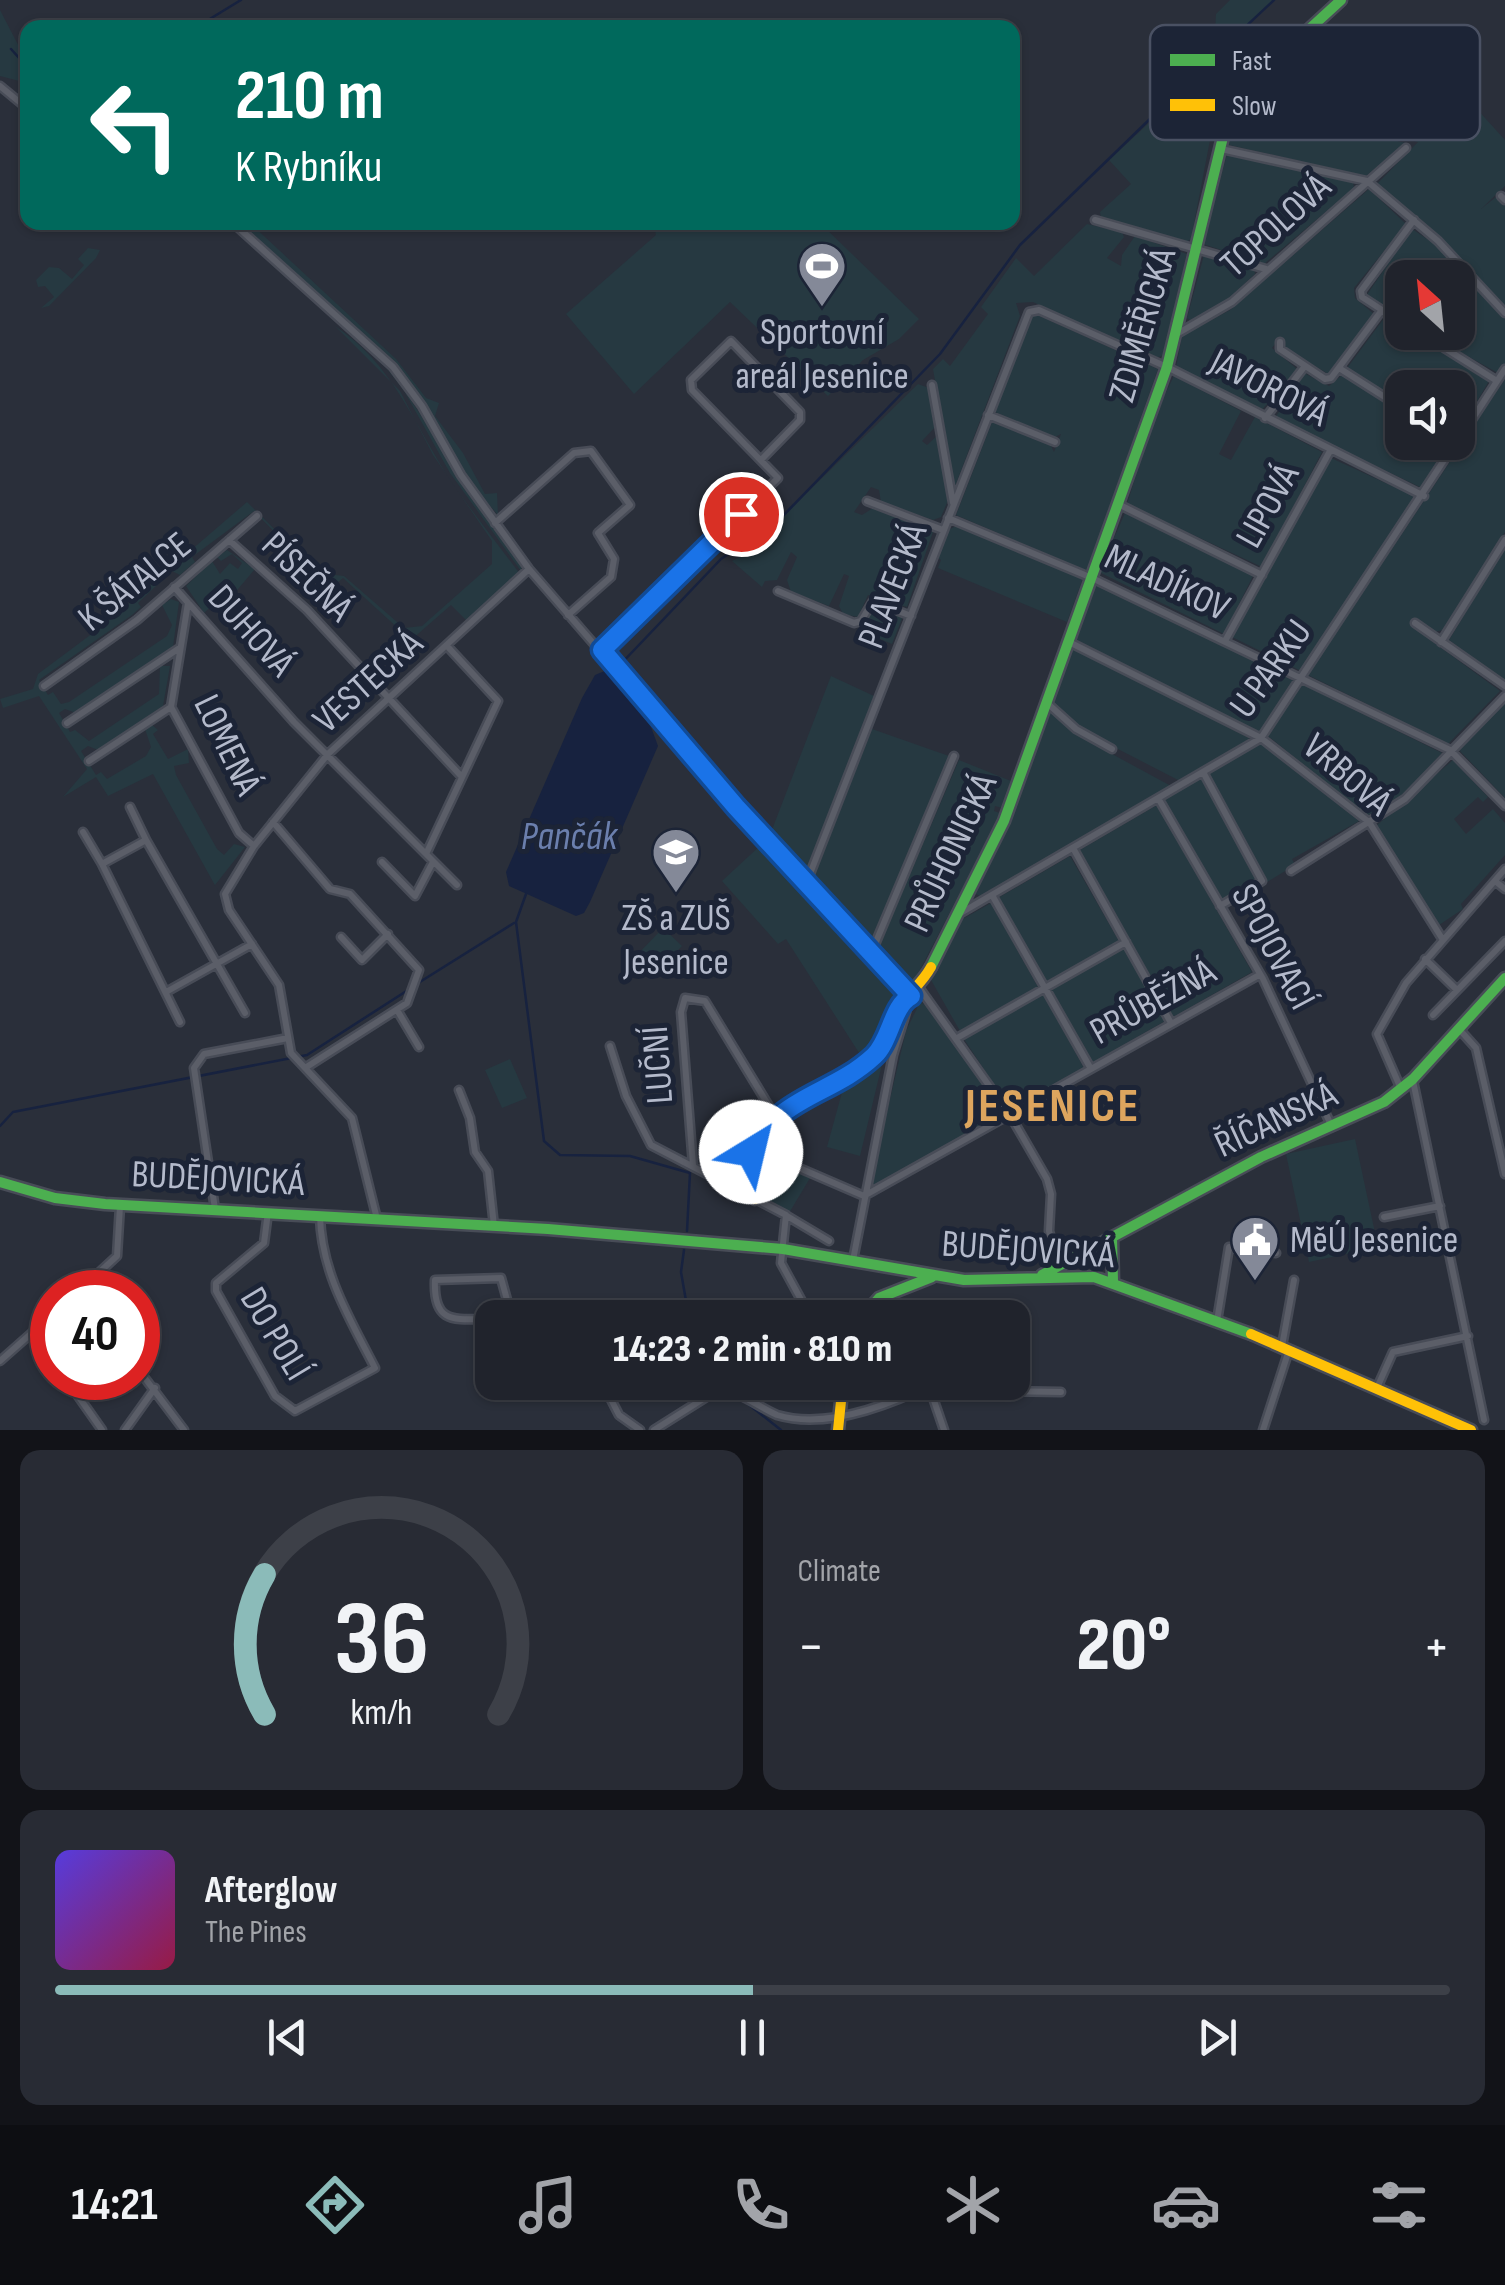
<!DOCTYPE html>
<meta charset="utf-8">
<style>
:root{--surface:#20232c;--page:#282b34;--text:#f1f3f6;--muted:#a2a4a9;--line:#3d4048;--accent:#8bbbb9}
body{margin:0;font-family:"Sofia Sans Condensed",sans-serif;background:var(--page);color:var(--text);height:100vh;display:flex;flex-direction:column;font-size:38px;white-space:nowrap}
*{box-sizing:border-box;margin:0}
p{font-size:32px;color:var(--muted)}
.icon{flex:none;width:55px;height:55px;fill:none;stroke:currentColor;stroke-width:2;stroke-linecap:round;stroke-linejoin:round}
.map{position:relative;height:1430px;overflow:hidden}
.side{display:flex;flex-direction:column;gap:20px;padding:20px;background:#121318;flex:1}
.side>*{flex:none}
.top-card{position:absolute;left:20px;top:20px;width:1000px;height:210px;border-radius:20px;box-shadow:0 2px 8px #0004,0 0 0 2px var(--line);background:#00695c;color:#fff;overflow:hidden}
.needle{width:65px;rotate:333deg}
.buttons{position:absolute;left:1385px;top:260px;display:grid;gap:20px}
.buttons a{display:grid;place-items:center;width:90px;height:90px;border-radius:20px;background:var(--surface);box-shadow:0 2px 8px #0004,0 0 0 2px var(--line);font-size:50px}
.speed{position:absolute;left:30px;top:1270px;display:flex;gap:20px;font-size:50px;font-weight:700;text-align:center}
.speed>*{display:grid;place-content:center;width:130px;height:130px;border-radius:50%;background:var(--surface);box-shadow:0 2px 8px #0004,0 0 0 2px var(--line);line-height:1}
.speed .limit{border:15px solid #d22;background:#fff;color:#111}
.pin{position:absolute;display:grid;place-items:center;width:85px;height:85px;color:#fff;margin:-42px;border:5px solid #fff;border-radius:50%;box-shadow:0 2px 10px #0007}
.me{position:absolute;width:110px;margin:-55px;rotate:36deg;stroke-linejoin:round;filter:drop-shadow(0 0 8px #0008)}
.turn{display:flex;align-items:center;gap:35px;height:210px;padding:0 50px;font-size:45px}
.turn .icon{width:130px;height:130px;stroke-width:2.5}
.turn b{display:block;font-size:70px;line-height:85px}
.big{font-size:75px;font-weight:800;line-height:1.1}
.side .tile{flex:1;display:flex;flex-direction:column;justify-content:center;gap:15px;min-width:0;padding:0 35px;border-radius:20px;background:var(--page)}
.side .dial{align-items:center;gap:0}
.dial svg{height:260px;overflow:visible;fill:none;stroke:var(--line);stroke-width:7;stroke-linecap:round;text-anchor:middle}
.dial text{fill:var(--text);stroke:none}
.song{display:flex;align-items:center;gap:30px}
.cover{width:120px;height:120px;border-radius:15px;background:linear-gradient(135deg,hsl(250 70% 55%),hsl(340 70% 35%))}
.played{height:10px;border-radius:5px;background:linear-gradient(90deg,var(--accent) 50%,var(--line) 50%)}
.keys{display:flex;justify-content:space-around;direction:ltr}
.heat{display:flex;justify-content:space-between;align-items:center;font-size:55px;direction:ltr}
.side .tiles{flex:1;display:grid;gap:20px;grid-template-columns:1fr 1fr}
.tile:last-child{grid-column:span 2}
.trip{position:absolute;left:475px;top:1300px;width:555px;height:100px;border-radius:20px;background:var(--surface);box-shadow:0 2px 8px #0004,0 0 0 2px var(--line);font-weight:800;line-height:100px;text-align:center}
.menu{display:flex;height:160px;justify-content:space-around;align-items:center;background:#0d0e12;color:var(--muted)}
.menu .icon{width:70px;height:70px}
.menu .active{color:var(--accent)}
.menu b{font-size:45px;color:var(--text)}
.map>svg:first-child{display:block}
</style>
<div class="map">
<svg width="1505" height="1430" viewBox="0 0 1505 1430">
<rect width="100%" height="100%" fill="#2a2f3a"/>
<!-- green -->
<path fill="#263941" d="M1230 0H1274L1222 49 1215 32 1216 14Z
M0 10 27 62V83L0 76Z
M1318 33 1390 105 1411 110 1466 97 1505 140V186L1481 209 1496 197 1505 206V306L1441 238 1377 184 1418 142 1243 96Z
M1215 62 1220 88 1191 239 1186 242 1101 218 1100 212 1131 184 1109 160Z
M1235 106 1406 143 1366 176 1229 145Z
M1227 154 1353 182 1354 188 1264 264 1203 244Z
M1369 189 1406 224 1354 288 1355 298 1375 315 1330 375 1284 348 1280 337 1272 348 1297 369 1261 411 1176 367 1182 336 1230 310Z
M819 222 919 319 899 339 863 360 828 396 730 302 634 394 566 314 656 235 653 223Z
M235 223H250L396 359 426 398 439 403 435 416 463 453 485 494 497 493 498 515 469 482 398 369Z
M1087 224 1122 232 1124 237 1107 258 1121 266 1122 255 1135 236 1187 254 1164 355 1156 358 1033 302 1016 303 1020 316 954 489 933 369 943 359 950 366 988 314 981 307 1016 258 1034 276Z
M1412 229 1435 244 1505 319V363L1498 373 1426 333 1458 332V278H1402V318L1366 296Z
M88 248 100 250 96 258 49 306 41 308 54 297 45 286 38 287 36 280 49 267 59 268 72 279 84 265 78 259Z
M1204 255 1254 269 1255 274 1225 302 1191 321 1187 318Z
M1033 313 1158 369 1088 568 1084 570 956 515 992 422 1050 444 1054 452 1061 434 1053 438 995 412Z
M1385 317 1402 328V332L1410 333 1489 381 1458 434V388H1402V403L1347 368Z
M335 326C393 364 414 424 450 480 472 512 497 543 520 574L467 621 451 605 411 640 343 578 330 589 254 511 192 557 195 562 180 575 172 571 138 603 141 607 132 615 39 680 48 695 53 692 61 704 69 702 167 636 172 625 162 605 171 599 179 602 173 647 76 713 65 709 59 713 70 732 75 730 89 741 159 694 160 666H170L163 706 98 750 88 746 81 751 96 775 101 772 107 779 146 756 151 747 145 729 151 724 158 730 153 734 168 759 188 749 189 763 174 766 176 775 217 849 224 855 234 844 245 847 215 885 221 896 153 774 108 796 96 777 63 797 87 769 39 696 3 708 0 699 33 689 38 674 105 624 247 502 319 573 344 576 404 628 422 626 492 564V541L433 455 400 391Z
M350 332C408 384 422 419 462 482 481 511 502 538 522 565L521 571 450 473 398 380Z
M1304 373 1329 386 1342 375 1402 413V442L1449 443 1422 488 1275 418Z
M1174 376 1241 411 1219 454 1231 460 1255 417 1322 452 1262 567 1127 504 1156 412Z
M1505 379V532L1443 630 1434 632 1415 619 1410 625 1500 691 1448 744 1308 675Z
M918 384 929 388 936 426 922 441 927 445 938 435 949 498 941 517 933 520 881 502 879 490 871 487 854 512 862 515 873 508 933 532 907 607 868 595 858 617 843 614 839 606 849 576 844 574 829 606 791 592 787 580 797 557 791 552 777 580 765 581 762 587 732 561 755 549 769 530Z
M1331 458 1412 495 1414 500 1301 671 1232 637Z
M1125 513 1253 576 1224 634 1099 572Z
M956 526 1083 578 1067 622 938 568 941 560 937 557 948 530Z
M1505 548V681L1449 640Z
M227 550 255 569 233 595 228 591 204 613 186 586 212 561 220 574 230 563 238 569 242 563 232 554 221 561 217 557Z
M1095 583 1294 681 1259 734 1075 639Z
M874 606 903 616 892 644 861 631Z
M1072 647 1249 738V740L1180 781 1081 730 1051 702Z
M831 676 874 696 807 868H798L770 835Z
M1302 684 1442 753 1405 793 1367 816 1268 736Z
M1505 702V798L1460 751 1462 743Z
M1049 708 1077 735 1171 786 982 897 974 893 1007 827Z
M872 729 949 756 870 945 812 882Z
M1262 743 1359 821 1292 859 1295 865 1267 882 1208 774Z
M959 760 1011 781 1002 808 995 806 994 811 1000 813 997 822 913 983 902 981 877 951Z
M1453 760 1488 797 1483 802 1478 797 1454 819 1466 834 1493 809 1505 823V855L1461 904 1463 909 1439 925 1376 826Z
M1202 777 1257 880 1222 900 1164 799Z
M1157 805 1252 972 1173 1017 1078 851Z
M762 844 895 992C899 1015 881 1044 863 1059L786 939 778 944 722 881Z
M1070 856 1119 941 1046 983 998 898Z
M991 903 1038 987 960 1031 931 980 961 920Z
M663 928 682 946 654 975 635 957Z
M1124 948 1165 1021 1092 1063 1050 990Z
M1043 994 1084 1068 1010 1109 964 1039Z
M920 1002 934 1010 1003 1113 873 1187 870 1184 906 1031Z
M884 1056 860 1156 827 1147 844 1085Z
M510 1059 527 1098 502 1108 485 1070Z
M1355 1139 1378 1247 1309 1262 1286 1154Z
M757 1153 810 1178 789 1213 755 1192 751 1173Z"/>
<!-- water -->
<path fill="#17223f" d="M607 670 651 727 658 746 590 902 584 913 576 916 509 886 506 872 582 698 595 675Z"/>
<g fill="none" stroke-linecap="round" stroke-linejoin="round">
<!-- stream -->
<path stroke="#17223f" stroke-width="2.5" d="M195 28 241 0
M1225 46 1274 0
M11 49 28 68
M616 669 721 559 778 521 940 354 1020 245 1219 52
M526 894 516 922 544 1141 560 1155 630 1156 690 1173 687 1231
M415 985 514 923
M0 1126 13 1112 307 1055 408 990
M684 1250 681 1272 689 1318
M743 1400 781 1430"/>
<!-- street casing -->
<g stroke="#484c57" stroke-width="11">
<path id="street" d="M0 86 28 109
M1221 149 1367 181 1438 241 1505 313
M1501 196 1505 200
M1095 220 1266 269
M232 222 393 367 422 406 461 475 529 569 735 807 911 996 893 1055 853 1260
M1382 310 1402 323
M1419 332 1497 381
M1175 335 1232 302 1406 148
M1280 342V349L1325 379 1331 378 1382 310 1362 297 1361 291 1414 220
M1339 368 1402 408
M932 385 953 503
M988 415 1055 442
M1265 418 1305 366
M1458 441 1505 369
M867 501 943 530
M1120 505 1262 575
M948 518 1092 578 1450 750 1505 806
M495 523 574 453 591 451 630 505 598 533 614 559 611 577 568 615
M229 540 307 610 461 776
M174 587 294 722 457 885
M778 591 854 623 861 621 873 601 911 616
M188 603 171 707 239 833 254 846
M1415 623 1505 686
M1067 641 1261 738 1369 822 1443 940
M1225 641 1330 451
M1441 642 1505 540
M602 650 778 478 692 390 691 380 731 341 800 412V420L761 460
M44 686 137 620 257 516
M1046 702 1076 729 1112 749
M67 723 178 649
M89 761 171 707
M1203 772 1262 881 1220 906
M1158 798 1263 979 1332 1127
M130 807 146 840
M273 822 330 889 350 894 419 970 407 1003 305 1068
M83 832 102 864
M1073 848 1171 1023
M426 854 498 701 448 647
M382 862 415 896 433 862
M1291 871 1405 799 1505 696
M1495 881 1505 889
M806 884 1029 312 1039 310 1167 367 1424 496
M992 895 1091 1069
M959 914 1261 738 1456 442
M341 937 362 960 388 934
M870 956 954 756
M1425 959 1457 990
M920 989 1010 1115 1047 1179 1051 1194 1049 1231 1058 1263
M166 992 252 944
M397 1010 419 1047
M1433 1015 1505 941
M180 1022 102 864 146 840 245 1013
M1459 1029 1476 1048 1505 1174
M957 1038 1126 942
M610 1046 626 1096 651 1145 786 1215 781 1263 811 1318
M1413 1081 1484 1420
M1401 1089 1377 1034 1406 983 1505 869
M459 1090 470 1118 475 1152 488 1171 494 1226
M753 1148 864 1196 1259 975
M693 1165 681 1012 685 998 705 1001 775 1116
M215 1209 194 1068 204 1054 288 1038
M268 1212 264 1243 216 1283V1291L275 1396 295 1411 375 1368C350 1319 321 1272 320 1216
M787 1216 829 1241
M1384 1217 1440 1206
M377 1219 352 1118 291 1053 279 985 229 910 225 894 254 846 328 754 529 569
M78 1292 117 1256 120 1206
M546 1318H552
M492 1319C456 1319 433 1326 435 1280L501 1278 512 1318
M1217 1321 1229 1247 1276 1253
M30 1335 52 1359
M1282 1346 1294 1280
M0 1361 52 1315
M138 1369 184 1430
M602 1382 619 1415 640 1430
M982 1382 995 1391 1061 1392
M929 1386 944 1430
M1376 1390 1393 1352 1468 1336
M76 1393 102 1430
M125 1430 155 1388
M654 1430 719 1389C743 1393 755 1405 777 1415 827 1430 890 1405 936 1382
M1263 1430 1289 1350"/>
</g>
<!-- fast casing -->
<g stroke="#484c57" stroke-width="15">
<path id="fast" d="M931 967 1004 821 1167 367 1232 100 1341 0
M0 1182 55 1198 105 1204 548 1229 783 1249 964 1280 1094 1277 1251 1334
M1112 1237 1113 1281
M1042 1275 1261 1157 1384 1102 1413 1079 1505 978
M861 1318 879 1298 932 1277"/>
</g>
<!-- slow casing -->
<g stroke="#484c57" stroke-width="15">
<path id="slow" d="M755 1199C724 1110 826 1102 874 1056 889 1041 888 1017 902 1002 914 988 922 983 931 967
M1251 1334 1471 1430
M838 1430 843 1382"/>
</g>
<!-- street -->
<use href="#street" stroke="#5b5e68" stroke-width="6"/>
<!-- fast -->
<use href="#fast" stroke="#4caf50" stroke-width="10"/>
<!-- slow -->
<use href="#slow" stroke="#ffc107" stroke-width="10"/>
</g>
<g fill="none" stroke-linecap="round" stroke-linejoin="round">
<!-- route casing -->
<g stroke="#114b97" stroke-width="25">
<path id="route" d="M741 514 602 650 736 807 911 996C892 1006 891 1040 874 1056 831 1096 781 1094 751 1152"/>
</g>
<!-- route -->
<use href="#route" stroke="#1a73e8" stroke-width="18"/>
</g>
<!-- icons -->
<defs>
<g id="stadium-pin" transform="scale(2.5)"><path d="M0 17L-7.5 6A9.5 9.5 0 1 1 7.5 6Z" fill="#848998" stroke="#1c2436"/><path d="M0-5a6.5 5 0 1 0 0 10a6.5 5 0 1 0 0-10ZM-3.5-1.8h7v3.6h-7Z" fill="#fff"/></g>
<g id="school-pin" transform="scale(2.5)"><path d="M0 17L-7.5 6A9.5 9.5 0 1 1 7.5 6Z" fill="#848998" stroke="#1c2436"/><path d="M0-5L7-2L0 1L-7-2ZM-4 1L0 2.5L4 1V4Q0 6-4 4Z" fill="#fff"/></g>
<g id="civic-pin" transform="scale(2.5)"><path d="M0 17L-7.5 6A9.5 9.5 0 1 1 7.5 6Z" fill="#848998" stroke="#1c2436"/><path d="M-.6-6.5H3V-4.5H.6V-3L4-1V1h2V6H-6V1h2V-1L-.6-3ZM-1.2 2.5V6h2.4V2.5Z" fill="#fff"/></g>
</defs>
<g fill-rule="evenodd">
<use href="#stadium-pin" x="822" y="266"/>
<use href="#school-pin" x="676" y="852"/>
<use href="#civic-pin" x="1255" y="1240"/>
</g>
<g text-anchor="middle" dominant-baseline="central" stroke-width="10" stroke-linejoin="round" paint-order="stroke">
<!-- street labels -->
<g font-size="38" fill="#b4bacb" stroke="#1c2436">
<text transform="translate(1276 226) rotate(-42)">TOPOLOVÁ</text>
<text transform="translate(1143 325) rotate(-74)">ZDIMĚŘICKÁ</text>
<text transform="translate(1269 388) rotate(27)">JAVOROVÁ</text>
<text transform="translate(1268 506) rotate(-61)">LIPOVÁ</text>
<text transform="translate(307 577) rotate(44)">PÍSEČNÁ</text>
<text transform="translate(135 582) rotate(-39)">K ŠÁTALCE</text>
<text transform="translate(1167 583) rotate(25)">MLADÍKOV</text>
<text transform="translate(893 586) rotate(-69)">PLAVECKÁ</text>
<text transform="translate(251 631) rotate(48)">DUHOVÁ</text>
<text transform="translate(1271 669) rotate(-54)">U PARKU</text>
<text transform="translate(368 682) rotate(-42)">VESTECKÁ</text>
<text transform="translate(227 745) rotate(64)">LOMENÁ</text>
<text transform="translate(1347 775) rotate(41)">VRBOVÁ</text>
<text transform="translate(951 853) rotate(-65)">PRŮHONICKÁ</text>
<text transform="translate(1273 947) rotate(62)">SPOJOVACÍ</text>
<text transform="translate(1153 1002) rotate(-29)">PRŮBĚŽNÁ</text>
<text transform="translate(658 1065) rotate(-94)">LUČNÍ</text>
<text transform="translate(1276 1120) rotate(-25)">ŘÍČANSKÁ</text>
<text transform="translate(218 1179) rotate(3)">BUDĚJOVICKÁ</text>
<text transform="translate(1028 1250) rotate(4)">BUDĚJOVICKÁ</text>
<text transform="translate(275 1334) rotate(59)">DO POLÍ</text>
</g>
<!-- poi labels -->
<g font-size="38" fill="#b4bacb" stroke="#1c2436">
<text x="822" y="332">Sportovní<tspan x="822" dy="44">areál Jesenice</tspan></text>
<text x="676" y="918">ZŠ a ZUŠ<tspan x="676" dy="44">Jesenice</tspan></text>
<text x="1290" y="1240" text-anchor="start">MěÚ Jesenice</text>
</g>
<!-- water labels -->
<g font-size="40" font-style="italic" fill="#6b7fad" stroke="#1c2436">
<text x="569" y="837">Pančák</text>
</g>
<!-- district labels -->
<g font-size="48" font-weight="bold" letter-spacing="2.5" fill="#dda55e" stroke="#1c2436">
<text x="1053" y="1106">JESENICE</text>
</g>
</g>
<!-- legend -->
<rect x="1150" y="25" width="330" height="115" rx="15" fill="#1c2436" stroke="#4a5163" stroke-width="2.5"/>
<rect x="1170" y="54" width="45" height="12" fill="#4caf50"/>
<rect x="1170" y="99" width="45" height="12" fill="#ffc107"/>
<g font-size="28" fill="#b4bacb">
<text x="1232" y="70">Fast</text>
<text x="1232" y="115">Slow</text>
</g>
</svg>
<div class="buttons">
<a><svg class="needle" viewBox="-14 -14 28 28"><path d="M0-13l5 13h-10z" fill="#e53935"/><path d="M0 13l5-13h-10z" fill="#a2a4a9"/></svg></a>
<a><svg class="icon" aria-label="sound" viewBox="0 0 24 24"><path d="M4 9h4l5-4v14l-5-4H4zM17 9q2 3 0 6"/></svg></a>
</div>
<div class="speed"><div class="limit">40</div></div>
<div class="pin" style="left:741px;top:514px;background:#d93025"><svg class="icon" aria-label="arrive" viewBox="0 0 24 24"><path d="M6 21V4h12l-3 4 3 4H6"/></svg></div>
<svg class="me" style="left:751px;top:1152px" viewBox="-20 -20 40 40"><circle r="19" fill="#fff"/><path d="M0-13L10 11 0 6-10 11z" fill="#1a73e8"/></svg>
<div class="trip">14:23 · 2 min · 810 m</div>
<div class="top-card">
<div class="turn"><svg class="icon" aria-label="left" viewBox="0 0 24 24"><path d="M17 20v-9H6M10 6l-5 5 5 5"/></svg><div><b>210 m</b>K Rybníku</div></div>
</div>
</div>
<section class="side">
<div class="tiles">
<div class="tile dial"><svg viewBox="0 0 100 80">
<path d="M14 69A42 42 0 1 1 86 69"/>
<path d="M14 69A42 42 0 0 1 14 26" stroke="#8bbbb9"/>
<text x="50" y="56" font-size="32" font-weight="700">36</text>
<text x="50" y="72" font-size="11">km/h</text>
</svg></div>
<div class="tile"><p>Climate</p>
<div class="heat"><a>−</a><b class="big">20°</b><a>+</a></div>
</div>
<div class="tile">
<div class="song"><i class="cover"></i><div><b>Afterglow</b><p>The Pines</p></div></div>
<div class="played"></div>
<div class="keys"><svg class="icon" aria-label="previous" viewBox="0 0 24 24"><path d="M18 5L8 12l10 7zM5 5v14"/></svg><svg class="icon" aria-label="pause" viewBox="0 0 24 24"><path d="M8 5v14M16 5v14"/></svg><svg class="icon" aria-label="next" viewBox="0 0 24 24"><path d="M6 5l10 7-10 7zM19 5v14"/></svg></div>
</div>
</div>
</section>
<nav class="menu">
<b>14:21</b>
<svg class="icon active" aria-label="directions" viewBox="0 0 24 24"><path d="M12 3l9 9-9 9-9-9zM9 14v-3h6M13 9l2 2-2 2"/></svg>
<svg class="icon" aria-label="music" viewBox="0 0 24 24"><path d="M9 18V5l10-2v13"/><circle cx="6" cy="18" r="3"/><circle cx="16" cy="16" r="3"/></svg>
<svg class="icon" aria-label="phone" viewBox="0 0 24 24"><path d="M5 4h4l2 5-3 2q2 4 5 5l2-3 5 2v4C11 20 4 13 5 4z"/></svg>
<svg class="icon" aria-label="climate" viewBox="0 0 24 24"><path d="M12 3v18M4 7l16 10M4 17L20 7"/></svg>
<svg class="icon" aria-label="car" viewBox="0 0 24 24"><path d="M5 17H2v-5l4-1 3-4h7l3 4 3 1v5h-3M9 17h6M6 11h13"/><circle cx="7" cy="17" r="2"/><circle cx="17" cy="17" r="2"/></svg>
<svg class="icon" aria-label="filters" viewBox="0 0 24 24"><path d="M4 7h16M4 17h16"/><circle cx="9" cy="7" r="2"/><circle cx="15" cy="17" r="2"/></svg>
</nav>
